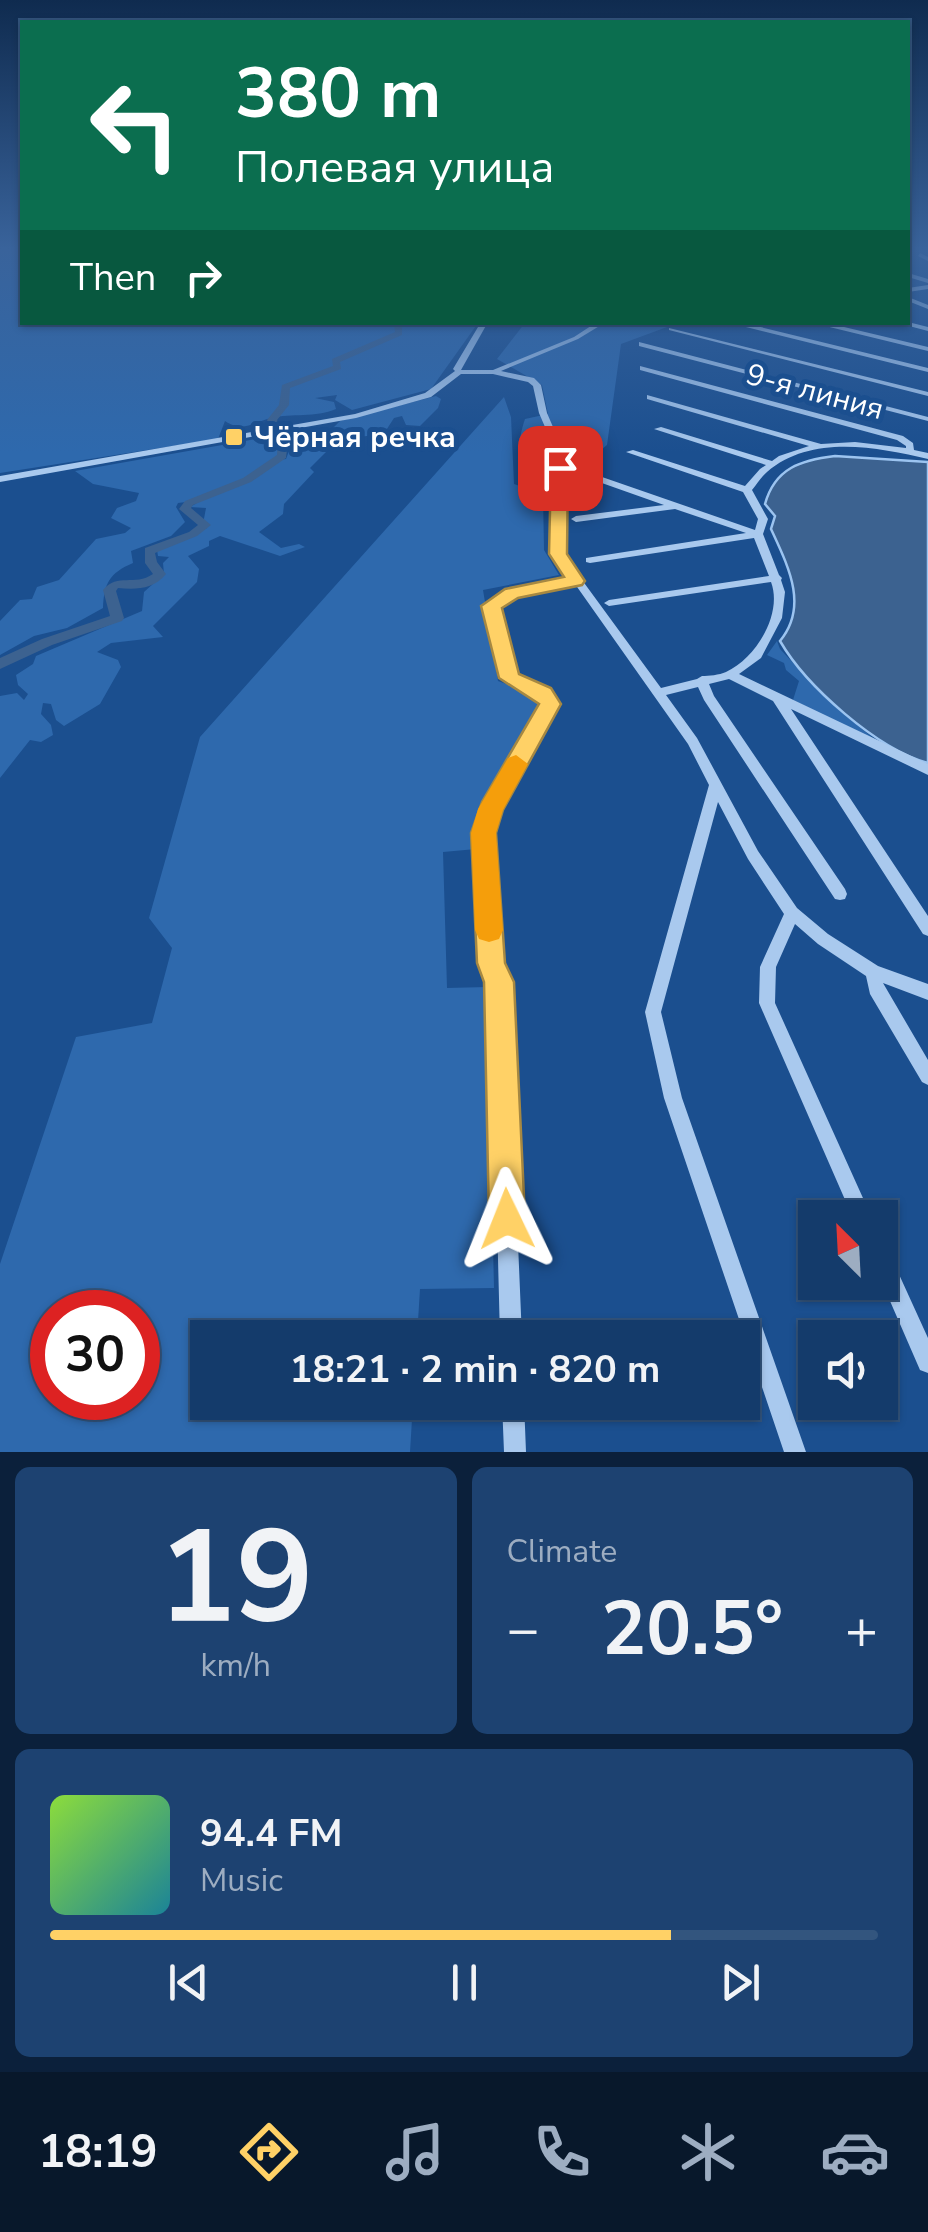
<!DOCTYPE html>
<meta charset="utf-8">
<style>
:root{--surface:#143b6b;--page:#1d4271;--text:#f1f3f6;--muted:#9dadc1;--line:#33557e;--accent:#ffd166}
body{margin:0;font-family:"Nunito Sans",sans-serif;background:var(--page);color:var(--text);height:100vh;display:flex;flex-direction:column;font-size:38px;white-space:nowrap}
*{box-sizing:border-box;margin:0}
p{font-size:32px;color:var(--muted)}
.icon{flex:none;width:55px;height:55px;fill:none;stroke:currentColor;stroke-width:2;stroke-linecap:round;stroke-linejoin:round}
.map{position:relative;height:1452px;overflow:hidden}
.sheet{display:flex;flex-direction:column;gap:15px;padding:15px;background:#0b203b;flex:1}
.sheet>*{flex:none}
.banner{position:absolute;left:20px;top:20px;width:890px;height:305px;border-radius:0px;box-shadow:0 2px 8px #0004,0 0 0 2px var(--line);background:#0b6e4f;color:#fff;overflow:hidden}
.needle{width:65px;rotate:336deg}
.tools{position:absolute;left:798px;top:1200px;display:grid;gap:20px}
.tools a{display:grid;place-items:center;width:100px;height:100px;border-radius:0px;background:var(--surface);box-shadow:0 2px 8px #0004,0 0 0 2px var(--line);font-size:50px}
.speed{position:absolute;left:30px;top:1290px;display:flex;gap:20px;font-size:50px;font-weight:700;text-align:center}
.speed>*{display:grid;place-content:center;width:130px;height:130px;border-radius:50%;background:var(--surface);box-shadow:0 2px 8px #0004,0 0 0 2px var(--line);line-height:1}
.speed .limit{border:15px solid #d22;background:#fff;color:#111}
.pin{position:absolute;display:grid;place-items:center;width:85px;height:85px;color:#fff;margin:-42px;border-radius:20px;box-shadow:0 5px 15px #0006}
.me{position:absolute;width:110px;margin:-55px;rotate:358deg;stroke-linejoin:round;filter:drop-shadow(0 0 8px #0008)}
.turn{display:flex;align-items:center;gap:35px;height:210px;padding:0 50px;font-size:45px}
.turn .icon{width:130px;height:130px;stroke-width:2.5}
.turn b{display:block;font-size:70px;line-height:85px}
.then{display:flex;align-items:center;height:95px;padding:0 50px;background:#0003;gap:20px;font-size:38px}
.big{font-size:75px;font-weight:700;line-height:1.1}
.sheet .widget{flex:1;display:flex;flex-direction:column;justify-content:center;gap:15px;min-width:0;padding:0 35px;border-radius:15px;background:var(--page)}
.sheet .dial{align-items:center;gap:0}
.dial b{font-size:130px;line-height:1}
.song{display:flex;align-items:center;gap:30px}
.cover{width:120px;height:120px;border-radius:15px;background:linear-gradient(135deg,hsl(90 70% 55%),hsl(190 70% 35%))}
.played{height:10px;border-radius:5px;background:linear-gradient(90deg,var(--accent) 75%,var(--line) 75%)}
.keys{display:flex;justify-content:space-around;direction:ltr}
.heat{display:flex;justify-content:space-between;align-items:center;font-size:55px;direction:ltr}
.sheet .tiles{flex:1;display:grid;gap:15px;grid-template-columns:1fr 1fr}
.widget:last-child{grid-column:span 2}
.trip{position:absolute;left:190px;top:1320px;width:570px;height:100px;border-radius:0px;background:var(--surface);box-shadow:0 2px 8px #0004,0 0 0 2px var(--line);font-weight:700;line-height:100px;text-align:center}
.menu{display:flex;height:160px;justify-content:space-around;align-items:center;background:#08182b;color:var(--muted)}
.menu .icon{width:70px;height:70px}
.menu .active{color:var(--accent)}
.menu b{font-size:45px;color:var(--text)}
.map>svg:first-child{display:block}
</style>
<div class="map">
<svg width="928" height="1452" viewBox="0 0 928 1452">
<rect width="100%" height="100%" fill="#1b4f8f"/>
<!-- green -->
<path fill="#2e69ad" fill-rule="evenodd" d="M0 248H22V322L478 323 431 389 352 410 335 400 337 395 315 398 334 402 336 409C315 418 292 413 271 418 254 422 243 433 225 421L218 439 0 473Z
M525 323H699L667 327 621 344 607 445 566 479 561 452 534 450 536 457 552 460 556 469 550 482 523 480C515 465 519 436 525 419L548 414 542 385 497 359Z
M436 396 441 399 438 408 420 426 406 425 402 416 394 418 385 432C369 437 344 440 330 431L340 421Z
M504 397 511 417 514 484 543 494 544 550 559 575 483 590 498 681 534 694 542 701 476 849 443 852 447 988 487 987 494 1288 420 1289 417 1337 208 1338V1402L413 1403 410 1452H0V1264L76 1037 152 1023 172 948 149 918 200 737ZM52 1312H138V1398H52Z
M316 430 324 437 335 436 338 440 310 468 314 472 284 504 283 514 259 532 281 548 299 544 305 547 280 556 220 536 209 541V546L188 556 199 569 197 582 153 626 163 637 111 643 97 652 118 660 121 667 100 704 64 726 56 720 51 704 43 703 41 714 51 725 53 735 41 742 30 740 0 778V696L17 693 24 700 28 694 18 685 16 675 33 664 36 656 142 611 144 592 164 574 163 563 169 557 158 556 157 550 207 528 203 524 206 508 190 507 202 500 178 503 176 507 185 522 171 536 131 551 133 563C109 573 104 584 103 608L67 628 34 636 0 655V621L20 600 32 599 37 587 59 580 96 539 125 533 131 528 111 518 117 508 136 501 139 493 93 484 75 471 262 438 281 444 284 450 277 460 286 459 292 443 284 438Z
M777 641 780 649 832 704 880 744 793 700 799 681 786 670 784 663 767 655Z"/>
<!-- water -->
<path fill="#3c6290" stroke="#9cc4f0" stroke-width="2.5" d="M835 456 928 462V763C877 749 806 686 780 641 809 606 788 566 771 529L775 516 765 504C775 468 801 460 835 456Z"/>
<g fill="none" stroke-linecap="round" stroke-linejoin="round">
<!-- river -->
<path fill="#3c6290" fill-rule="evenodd" d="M394 322H402V335L340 362 341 369 290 388 289 405 277 420 282 430 273 432 267 420 279 405 282 385 333 366 332 359 395 332Z
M283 438 288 441 286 458 251 482 193 505 191 508 211 525 197 536 155 553 157 562 166 574C154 589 136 590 118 588L116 591 124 618 122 621 52 645 0 669V658L42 639 110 616 103 590C118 572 134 587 153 574L145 563V548L189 532 198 525 179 509 185 501 243 478 277 455 278 441Z"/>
<!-- minor -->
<path fill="#a9c9ee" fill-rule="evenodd" d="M920 253 928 257V261L918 256Z
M908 273 928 279V283L908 277Z
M928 285V289L908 292V288Z
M908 297 928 305V309L908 301Z
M481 322H488L461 370H493L574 337 597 322H606L578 339 501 371 534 378 541 385 547 413 562 448 563 554 661 688 697 679 702 676C709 676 719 675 726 672 756 658 783 614 771 582L609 606 604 603 609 600 769 576 754 538 590 563 586 562V558L746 533 675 509 576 522 571 519 576 516 664 505 599 482 597 480 602 477 755 530 758 519 743 492 626 452 633 450 745 486 760 469 766 465 654 429 661 427 772 461 779 456 809 446 647 399V395L821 444 855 442 906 448V446L897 440 640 370V366L903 436 913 443 914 450 928 453V459C877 447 811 434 767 472 761 477 757 484 752 490L768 519 763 534 779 575 782 578 781 580 785 592 782 618 761 658 739 674 928 764V775L791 709 928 916V936L923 934 773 701 729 679 709 684 714 696 845 889 847 894 845 899 840 900 835 899 704 700 698 687 666 695 697 738 758 851 797 908 828 934 878 966 928 984V1000L883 983 928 1060V1085L922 1082 870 994 866 976 818 944 795 924 776 967 775 1003 872 1218H853L759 1003 760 967 784 914 748 859 718 802 661 1012 682 1098 806 1452H784L664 1098 645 1012 709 785 688 744 575 584 515 596 497 607 515 676 547 690 556 704 498 810 490 833 499 963 507 982 522 1338H500L491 982 483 963 476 833 486 805 544 704 539 696 506 681 504 678 486 606 508 591 571 579 553 554 554 448 539 413 533 386 528 382 493 374H461L431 397 356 418 0 482V476L355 414 425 393 455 371 453 369Z
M726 322H740L928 368V372Z
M809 322H823L928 347V351Z
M894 322H908L928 327V331Z
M669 328 928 392V396L669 330Z
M639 342 928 417V421L639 346Z
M880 1245 887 1248 928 1338V1373L920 1370 880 1278Z
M502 1402H524L526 1452H504Z"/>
</g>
<!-- sky -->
<linearGradient id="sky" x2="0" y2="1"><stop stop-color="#0f2b4f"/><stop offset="0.55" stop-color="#39639b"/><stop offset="1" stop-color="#39639b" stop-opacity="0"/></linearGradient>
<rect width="928" height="452" fill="url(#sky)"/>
<!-- route -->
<path fill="#ffd166" stroke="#a68842" stroke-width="2.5" d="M560 463 568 468 567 554 585 581 582 585 518 598 502 608 519 674 551 688 561 704 503 810 496 833 505 963 514 982 525 1219 519 1231 507 1237 495 1231 489 1219 484 982 477 963 471 833 482 802 539 704 499 678 481 606 505 589 564 577 549 554 551 468Z"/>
<!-- slow -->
<path fill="#f59e0b" d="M516 755 528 764 503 810 496 833 503 930 499 939 489 942 479 939 475 930 471 833 478 809 508 758Z"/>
<!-- markers -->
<rect fill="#ffd166" stroke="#1b4f8f" stroke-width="4" x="224" y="427" width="20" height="20" rx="5"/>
<g text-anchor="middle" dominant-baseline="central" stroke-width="10" stroke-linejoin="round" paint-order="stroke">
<!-- far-street labels -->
<g font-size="30" fill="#fff" stroke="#1b4f8f">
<text transform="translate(815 392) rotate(15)">9-я линия</text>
</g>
<!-- far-poi labels -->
<g font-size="30" font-weight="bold" fill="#fff" stroke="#1b4f8f" text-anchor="start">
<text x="254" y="437">Чёрная речка</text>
</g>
</g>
</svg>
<div class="tools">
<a><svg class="needle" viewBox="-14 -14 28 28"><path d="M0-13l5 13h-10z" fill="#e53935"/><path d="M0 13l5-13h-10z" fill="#9dadc1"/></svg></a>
<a><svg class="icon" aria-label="sound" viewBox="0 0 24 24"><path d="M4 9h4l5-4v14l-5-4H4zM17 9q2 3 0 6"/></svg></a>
</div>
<div class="speed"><div class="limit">30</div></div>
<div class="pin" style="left:560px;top:468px;background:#d93025"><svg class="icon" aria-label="arrive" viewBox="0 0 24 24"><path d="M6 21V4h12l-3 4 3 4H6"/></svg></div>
<svg class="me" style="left:507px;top:1219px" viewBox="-20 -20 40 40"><path d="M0-17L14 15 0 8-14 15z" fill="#ffd166" stroke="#fff" stroke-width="4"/></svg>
<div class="trip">18:21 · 2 min · 820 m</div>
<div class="banner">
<div class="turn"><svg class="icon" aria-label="left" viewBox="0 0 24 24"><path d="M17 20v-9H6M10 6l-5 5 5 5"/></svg><div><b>380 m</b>Полевая улица</div></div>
<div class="then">Then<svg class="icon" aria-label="right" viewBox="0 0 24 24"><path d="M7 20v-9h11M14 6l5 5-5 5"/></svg></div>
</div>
</div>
<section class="sheet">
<div class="tiles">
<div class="widget dial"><b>19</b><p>km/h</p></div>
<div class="widget"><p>Climate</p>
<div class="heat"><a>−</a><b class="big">20.5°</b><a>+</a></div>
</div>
<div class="widget">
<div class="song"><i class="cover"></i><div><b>94.4 FM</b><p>Music</p></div></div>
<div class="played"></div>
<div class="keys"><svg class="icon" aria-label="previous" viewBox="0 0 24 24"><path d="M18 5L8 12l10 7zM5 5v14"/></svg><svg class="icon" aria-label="pause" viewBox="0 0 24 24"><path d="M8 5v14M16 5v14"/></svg><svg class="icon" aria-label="next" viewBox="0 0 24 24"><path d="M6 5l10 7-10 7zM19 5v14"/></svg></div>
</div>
</div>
</section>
<nav class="menu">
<b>18:19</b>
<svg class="icon active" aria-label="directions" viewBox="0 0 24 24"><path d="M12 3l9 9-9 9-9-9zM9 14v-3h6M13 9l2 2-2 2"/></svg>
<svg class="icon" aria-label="music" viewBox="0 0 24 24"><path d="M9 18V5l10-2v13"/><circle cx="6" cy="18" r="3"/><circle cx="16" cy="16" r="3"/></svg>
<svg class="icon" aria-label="phone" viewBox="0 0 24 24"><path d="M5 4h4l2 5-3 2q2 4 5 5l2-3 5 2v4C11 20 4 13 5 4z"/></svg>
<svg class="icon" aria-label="climate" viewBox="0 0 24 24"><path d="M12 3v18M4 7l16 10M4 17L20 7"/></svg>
<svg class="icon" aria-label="car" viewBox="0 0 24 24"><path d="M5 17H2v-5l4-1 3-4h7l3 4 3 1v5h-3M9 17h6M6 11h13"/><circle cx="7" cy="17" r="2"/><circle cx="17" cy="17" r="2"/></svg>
</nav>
